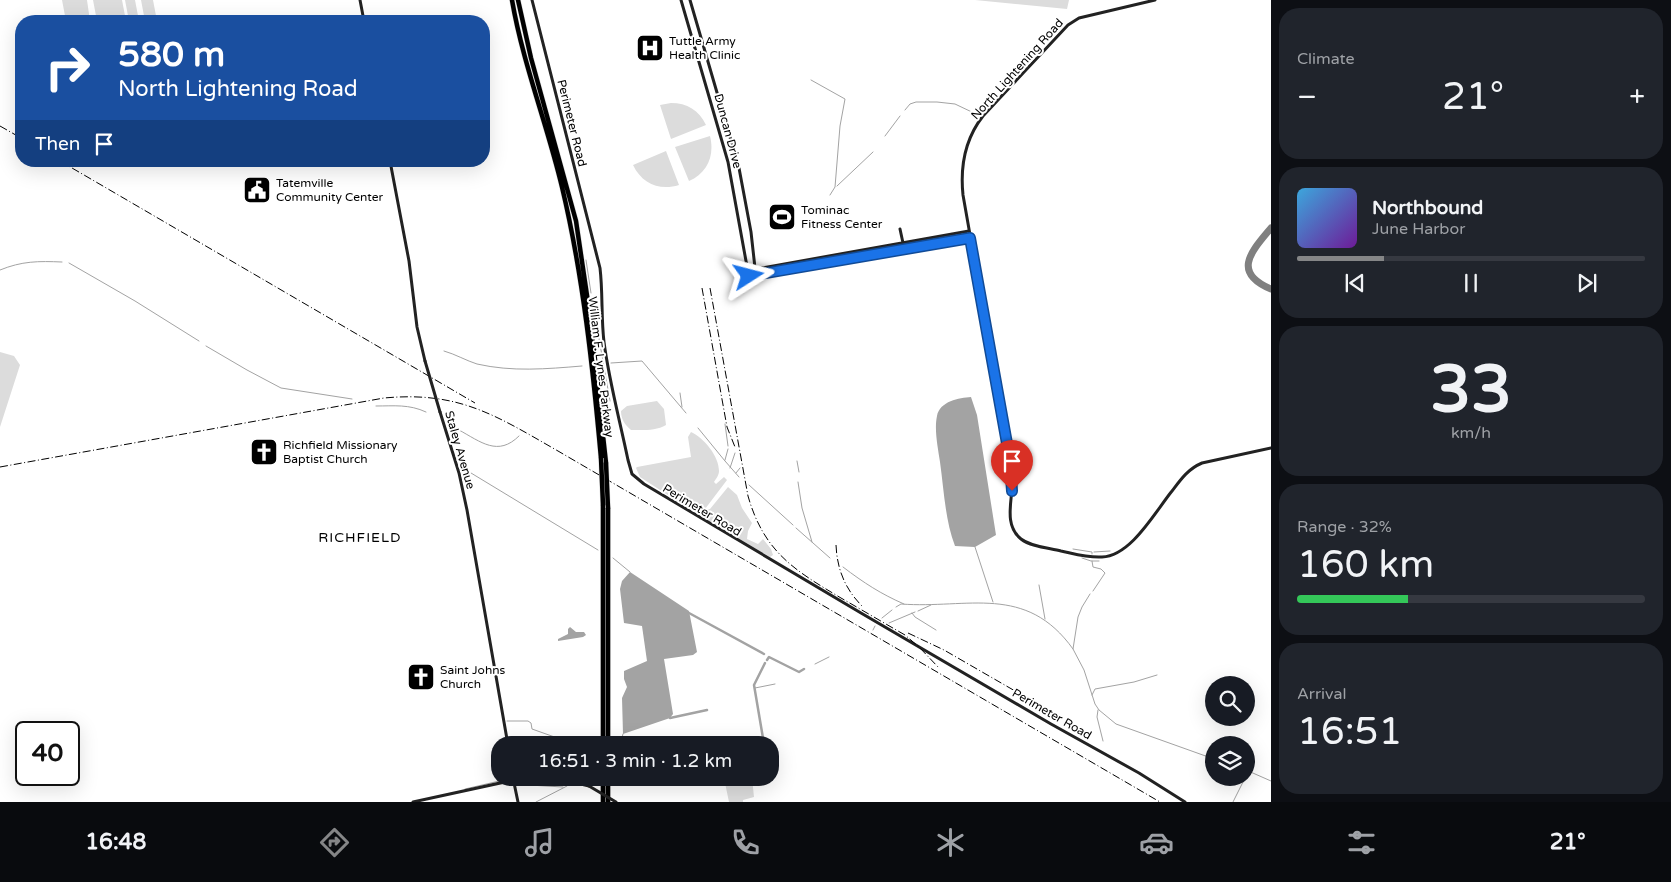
<!DOCTYPE html>
<meta charset="utf-8">
<style>
:root{--surface:#171b24;--page:#20242c;--text:#f1f3f6;--muted:#9ea1a6;--line:#363941;--accent:#858687}
body{margin:0;font-family:"Varela Round",sans-serif;background:var(--page);color:var(--text);height:100vh;display:flex;flex-direction:column;font-size:19px;white-space:nowrap}
*{box-sizing:border-box;margin:0}
p{font-size:16px;color:var(--muted)}
.icon{flex:none;width:28px;height:28px;fill:none;stroke:currentColor;stroke-width:2;stroke-linecap:round;stroke-linejoin:round}
.map{position:relative;flex:1;overflow:hidden}
.side{display:flex;flex-direction:column;gap:8px;padding:8px;background:#0d0f14;width:400px}
.side>*{flex:none}
.hud{position:absolute;left:15px;top:15px;width:475px;height:152px;border-radius:20px;box-shadow:0 5px 20px #0002;background:#1a4fa0;color:#fff;overflow:hidden}
.controls{position:absolute;left:1205px;top:676px;display:grid;gap:10px}
.controls a{display:grid;place-items:center;width:50px;height:50px;border-radius:50%;background:var(--surface);box-shadow:0 5px 20px #0002;font-size:25px}
.speed{position:absolute;left:15px;top:721px;display:flex;gap:10px;font-size:25px;font-weight:700;text-align:center}
.speed>*{display:grid;place-content:center;width:65px;height:65px;border-radius:50%;background:var(--surface);box-shadow:0 5px 20px #0002;line-height:1}
.speed .limit{border:2px solid #111;border-radius:8px;background:#fff;color:#111}
.pin{position:absolute;display:grid;place-items:center;width:42px;height:42px;color:#fff;margin:-51px -21px;border-radius:50% 50% 50% 0;rotate:-45deg;box-shadow:0 0 5px #0007}
.pin .icon{rotate:45deg}
.me{position:absolute;width:55px;margin:-28px;rotate:81deg;stroke-linejoin:round;filter:drop-shadow(0 0 4px #0008)}
.turn{display:flex;align-items:center;gap:18px;height:105px;padding:0 20px;font-size:22px}
.turn .icon{width:65px;height:65px;stroke-width:2.5}
.turn b{display:block;font-size:35px;line-height:42px}
.then{display:flex;align-items:center;height:48px;padding:0 20px;background:#0003;gap:10px;font-size:19px}
.big{font-size:38px;font-weight:600;line-height:1.1}
.side .tile{flex:1;display:flex;flex-direction:column;justify-content:center;gap:8px;min-width:0;padding:0 18px;border-radius:20px;background:var(--page)}
.side .dial{align-items:center;gap:0}
.dial b{font-size:65px;line-height:1}
.song{display:flex;align-items:center;gap:15px}
.cover{width:60px;height:60px;border-radius:8px;background:linear-gradient(135deg,hsl(200 70% 55%),hsl(280 70% 35%))}
.played{height:5px;border-radius:2px;background:linear-gradient(90deg,var(--accent) 25%,var(--line) 25%)}
.keys{display:flex;justify-content:space-around;direction:ltr}
.heat{display:flex;justify-content:space-between;align-items:center;font-size:28px;direction:ltr}
.charge{height:8px;border-radius:4px;background:linear-gradient(90deg,#34c759 32%,var(--line) 0)}
.trip{position:absolute;left:491px;top:736px;width:288px;height:50px;border-radius:20px;background:var(--surface);box-shadow:0 5px 20px #0002;font-weight:600;line-height:50px;text-align:center}
.tab-bar{display:flex;height:80px;justify-content:space-around;align-items:center;background:#090b0e;color:var(--muted)}
.tab-bar .icon{width:35px;height:35px}
.tab-bar .current{color:var(--accent)}
.tab-bar b{font-size:22px;color:var(--text)}
main{display:flex;flex:1;min-height:0}
.map>svg:first-child{display:block}
</style>
<main>
<div class="map">
<svg width="1271" height="802" viewBox="0 0 1271 802">
<rect width="100%" height="100%" fill="#fff"/>
<!-- green -->
<path fill="#dcdcdc" d="M62 0H87L90 21H66Z
M93 0H122L126 21H97Z
M125 0H135L139 21H129Z
M141 0H153L157 21H145Z
M975 0H1069L1067 9Z
M671 103C687 103 699 110 706 125L671 139 660 105Z
M710 136C715 156 707 173 689 181L675 147Z
M666 151 679 185C660 191 642 184 633 165Z
M0 352 14 356 20 365 0 427Z
M657 401 664 409 666 425C656 431 643 430 631 430 625 425 621 419 621 411L627 406Z
M691 432C704 438 719 456 719 471 719 475 716 479 714 482L716 484 724 477 727 480 705 509H710L728 487 737 495 742 508 752 523 748 531 747 539 758 544 763 539 771 549 773 555 770 557 694 512 640 477 636 468 637 467 691 457 688 437Z
M724 778H752L754 797 743 800V802H729Z"/>
<!-- water -->
<path fill="#a3a3a3" d="M971 397 977 415 996 535 975 547 955 546C945 520 944 490 940 462 938 448 934 430 937 416 940 401 959 398 971 397Z
M630 572 689 611 697 652 693 655 664 659 673 714 670 718 623 734 622 698 627 687 624 679V671L647 661 642 626 624 623 620 589 622 581Z
M570 627 576 632H584L586 635 583 637 558 641V639L568 634V629Z"/>
<g fill="none" stroke-linecap="round" stroke-linejoin="round">
<!-- stream -->
<path stroke="#a3a3a3" stroke-width="1" d="M811 80 845 99 840 126 835 187 830 195
M905 110 910 104 916 102H937L955 104 976 114
M885 136 900 116
M837 186 873 152
M586 260 591 293
M69 263 135 301 199 341
M0 270C22 261 38 261 62 262
M592 299 610 401
M206 346 247 370 281 388 352 399
M444 351C455 354 467 361 477 364 512 372 546 369 582 366
M611 363 642 361 686 413
M680 393 682 407
M376 406C394 406 409 404 426 412
M725 424 728 446
M698 428 725 461 739 477
M459 430C481 442 498 457 519 436
M725 460 728 449
M797 461 799 472
M730 468 735 453
M471 473 598 550
M736 473 740 468
M798 482 802 508 812 542
M749 485 793 525
M796 528 830 558
M975 547 993 602
M1073 549 1092 552V554
M1094 552 1110 551
M613 558 630 572
M1082 558 1091 561H1099
M1092 561 1093 567 1101 569 1105 573 1093 591
M843 567C864 583 881 594 904 604
M1039 585 1045 619
M1090 594 1082 607 1078 617 1073 649 1084 670 1095 704 1099 710 1116 724 1214 759
M896 607 901 604C968 609 1026 583 1073 649
M918 611 931 605
M912 613 915 617 936 630
M882 618 892 610
M889 623 915 612
M873 630 875 626
M815 664 829 657
M755 688 775 684
M1092 695 1095 689 1134 682 1157 675
M1098 710 1097 717 1103 741
M507 721H528L531 723 532 729 577 745
M620 745 623 734
M1246 770 1271 781
M529 785 563 787
M465 789 508 779
M536 802 567 786
M1233 802 1245 778"/>
<!-- canal -->
<path stroke="#a3a3a3" stroke-width="2.5" d="M689 613 764 654
M767 660 769 657 799 672 804 669
M670 718 707 710
M764 744 754 685 765 663"/>
<!-- taxiway -->
<path stroke="#808080" stroke-width="7" d="M1271 228C1252 251 1231 272 1271 289"/>
<!-- highway casing -->
<g stroke="#dbdbdb" stroke-width="5.5">
<path id="highway" d="M512 0C523 64 547 124 562 187 583 275 593 369 601 458
M518 0 531 58 576 221 589 309 606 463
M603 745V505
M608 745V508
M608 778V802
M603 802V778"/>
</g>
<!-- secondary -->
<path stroke="#222" stroke-width="3" d="M360 0 364 21
M532 0 600 268C603 293 601 317 604 342 609 381 620 421 628 460L632 474 644 484 861 613 1051 724 1139 773 1185 802
M681 0 728 162 748 272 749 276 756 275 757 271 755 268 751 267 748 269
M690 0 739 168 751 232 755 268
M1155 0 1079 18 1068 25 983 116C965 139 960 166 963 195L1010 462C1011 471 1012 479 1012 488 1011 505 1005 526 1021 539 1031 547 1049 548 1061 551 1075 554 1088 558 1102 557 1131 556 1155 512 1172 491 1181 479 1188 469 1202 463L1271 448
M390 161 409 261 417 327 425 361
M900 229 903 243
M756 269 969 231
M756 275 970 238
M440 412 459 473 467 510 508 745
M513 778 518 802
M556 778 589 786
M413 802 514 780 535 778"/>
<!-- highway -->
<use href="#highway" stroke="#000" stroke-width="4.5"/>
<!-- rail -->
<path stroke="#000" stroke-width="1" stroke-dasharray="8 2.5 1 2.5" stroke-linecap="butt" d="M0 126 21 138
M60 161 475 403
M702 288 727 427 735 447
M710 288 748 496C764 552 794 570 841 598 862 610 884 623 905 635L919 647 939 668
M0 467 384 398C459 391 495 415 558 451L1160 802
M836 545C837 569 845 589 862 606
M908 633 944 650 1048 710"/>
<!-- highway-bridge casing -->
<g stroke="#dbdbdb" stroke-width="5.5" stroke-linecap="butt">
<path id="highway-bridge" d="M601 458 603 505
M606 463 608 508"/>
</g>
<!-- secondary-bridge -->
<path stroke="#222" stroke-width="3" d="M425 361 440 412
M589 786 616 802"/>
<!-- highway-bridge -->
<use href="#highway-bridge" stroke="#000" stroke-width="4.5"/>
</g>
<g fill="none" stroke-linecap="round" stroke-linejoin="round">
<!-- route casing -->
<g stroke="#114b97" stroke-width="12">
<path id="route" d="M749 276 970 238 1010 460 1012 491"/>
</g>
<!-- route -->
<use href="#route" stroke="#1a73e8" stroke-width="9"/>
</g>
<!-- icons -->
<defs>
<g id="hospital-square" transform="scale(1.4375)"><rect x="-9" y="-9" width="18" height="18" rx="4" fill="#000" stroke="#fff"/><path d="M-5-5h3v3.5h4V-5h3V5h-3V1.5h-4V5h-3Z" fill="#fff"/></g>
<g id="civic-square" transform="scale(1.4375)"><rect x="-9" y="-9" width="18" height="18" rx="4" fill="#000" stroke="#fff"/><path d="M-.6-6.5H3V-4.5H.6V-3L4-1V1h2V6H-6V1h2V-1L-.6-3ZM-1.2 2.5V6h2.4V2.5Z" fill="#fff"/></g>
<g id="stadium-square" transform="scale(1.4375)"><rect x="-9" y="-9" width="18" height="18" rx="4" fill="#000" stroke="#fff"/><path d="M0-5a6.5 5 0 1 0 0 10a6.5 5 0 1 0 0-10ZM-3.5-1.8h7v3.6h-7Z" fill="#fff"/></g>
<g id="church-square" transform="scale(1.4375)"><rect x="-9" y="-9" width="18" height="18" rx="4" fill="#000" stroke="#fff"/><path d="M-1.2-6h2.4v3.5h3.3v2.4h-3.3V6h-2.4V-.1h-3.3v-2.4h3.3Z" fill="#fff"/></g>
</defs>
<g fill-rule="evenodd">
<use href="#hospital-square" x="650" y="48"/>
<use href="#civic-square" x="257" y="190"/>
<use href="#stadium-square" x="782" y="217"/>
<use href="#church-square" x="264" y="452"/>
<use href="#church-square" x="421" y="677"/>
</g>
<g text-anchor="middle" dominant-baseline="central" stroke-width="4" stroke-linejoin="round" paint-order="stroke">
<!-- poi labels -->
<g font-size="12" fill="#000" stroke="#fff" text-anchor="start">
<text x="669" y="41">Tuttle Army<tspan x="669" dy="14">Health Clinic</tspan></text>
<text x="276" y="183">Tatemville<tspan x="276" dy="14">Community Center</tspan></text>
<text x="801" y="210">Tominac<tspan x="801" dy="14">Fitness Center</tspan></text>
<text x="283" y="445">Richfield Missionary<tspan x="283" dy="14">Baptist Church</tspan></text>
<text x="440" y="670">Saint Johns<tspan x="440" dy="14">Church</tspan></text>
</g>
<!-- street labels -->
<g font-size="12" fill="#000" stroke="#fff">
<text transform="translate(1017 69) rotate(-48)">North Lightening Road</text>
<text transform="translate(572 123) rotate(76)">Perimeter Road</text>
<text transform="translate(728 131) rotate(75)">Duncan Drive</text>
<text transform="translate(601 367) rotate(83)">William F. Lynes Parkway</text>
<text transform="translate(460 450) rotate(74)">Staley Avenue</text>
<text transform="translate(702 510) rotate(31)">Perimeter Road</text>
<text transform="translate(1052 714) rotate(30)">Perimeter Road</text>
</g>
<!-- neighbourhood labels -->
<g font-size="14" letter-spacing="1" fill="#000" stroke="#fff">
<text x="360" y="537">RICHFIELD</text>
</g>
</g>
</svg>
<div class="controls">
<a><svg class="icon" aria-label="search" viewBox="0 0 24 24"><circle cx="10" cy="10" r="6"/><path d="M15 15l6 6"/></svg></a>
<a><svg class="icon" aria-label="layers" viewBox="0 0 24 24"><path d="M12 4l9 5-9 5-9-5zM3 14l9 5 9-5"/></svg></a>
</div>
<div class="speed"><div class="limit">40</div></div>
<div class="pin" style="left:1012px;top:491px;background:#d93025"><svg class="icon" aria-label="arrive" viewBox="0 0 24 24"><path d="M6 21V4h12l-3 4 3 4H6"/></svg></div>
<svg class="me" style="left:749px;top:276px" viewBox="-20 -20 40 40"><path d="M0-17L14 15 0 8-14 15z" fill="#1a73e8" stroke="#fff" stroke-width="4"/></svg>
<div class="trip">16:51 · 3 min · 1.2 km</div>
<div class="hud">
<div class="turn"><svg class="icon" aria-label="right" viewBox="0 0 24 24"><path d="M7 20v-9h11M14 6l5 5-5 5"/></svg><div><b>580 m</b>North Lightening Road</div></div>
<div class="then">Then<svg class="icon" aria-label="arrive" viewBox="0 0 24 24"><path d="M6 21V4h12l-3 4 3 4H6"/></svg></div>
</div>
</div>
<section class="side">
<div class="tile"><p>Climate</p>
<div class="heat"><a>−</a><b class="big">21°</b><a>+</a></div>
</div>
<div class="tile">
<div class="song"><i class="cover"></i><div><b>Northbound</b><p>June Harbor</p></div></div>
<div class="played"></div>
<div class="keys"><svg class="icon" aria-label="previous" viewBox="0 0 24 24"><path d="M18 5L8 12l10 7zM5 5v14"/></svg><svg class="icon" aria-label="pause" viewBox="0 0 24 24"><path d="M8 5v14M16 5v14"/></svg><svg class="icon" aria-label="next" viewBox="0 0 24 24"><path d="M6 5l10 7-10 7zM19 5v14"/></svg></div>
</div>
<div class="tile dial"><b>33</b><p>km/h</p></div>
<div class="tile"><p>Range · 32%</p><b class="big">160 km</b><div class="charge"></div></div>
<div class="tile"><p>Arrival</p><b class="big">16:51</b></div>
</section>
</main>
<nav class="tab-bar">
<b>16:48</b>
<svg class="icon current" aria-label="directions" viewBox="0 0 24 24"><path d="M12 3l9 9-9 9-9-9zM9 14v-3h6M13 9l2 2-2 2"/></svg>
<svg class="icon" aria-label="music" viewBox="0 0 24 24"><path d="M9 18V5l10-2v13"/><circle cx="6" cy="18" r="3"/><circle cx="16" cy="16" r="3"/></svg>
<svg class="icon" aria-label="phone" viewBox="0 0 24 24"><path d="M5 4h4l2 5-3 2q2 4 5 5l2-3 5 2v4C11 20 4 13 5 4z"/></svg>
<svg class="icon" aria-label="climate" viewBox="0 0 24 24"><path d="M12 3v18M4 7l16 10M4 17L20 7"/></svg>
<svg class="icon" aria-label="car" viewBox="0 0 24 24"><path d="M5 17H2v-5l4-1 3-4h7l3 4 3 1v5h-3M9 17h6M6 11h13"/><circle cx="7" cy="17" r="2"/><circle cx="17" cy="17" r="2"/></svg>
<svg class="icon" aria-label="filters" viewBox="0 0 24 24"><path d="M4 7h16M4 17h16"/><circle cx="9" cy="7" r="2"/><circle cx="15" cy="17" r="2"/></svg>
<b>21°</b>
</nav>
